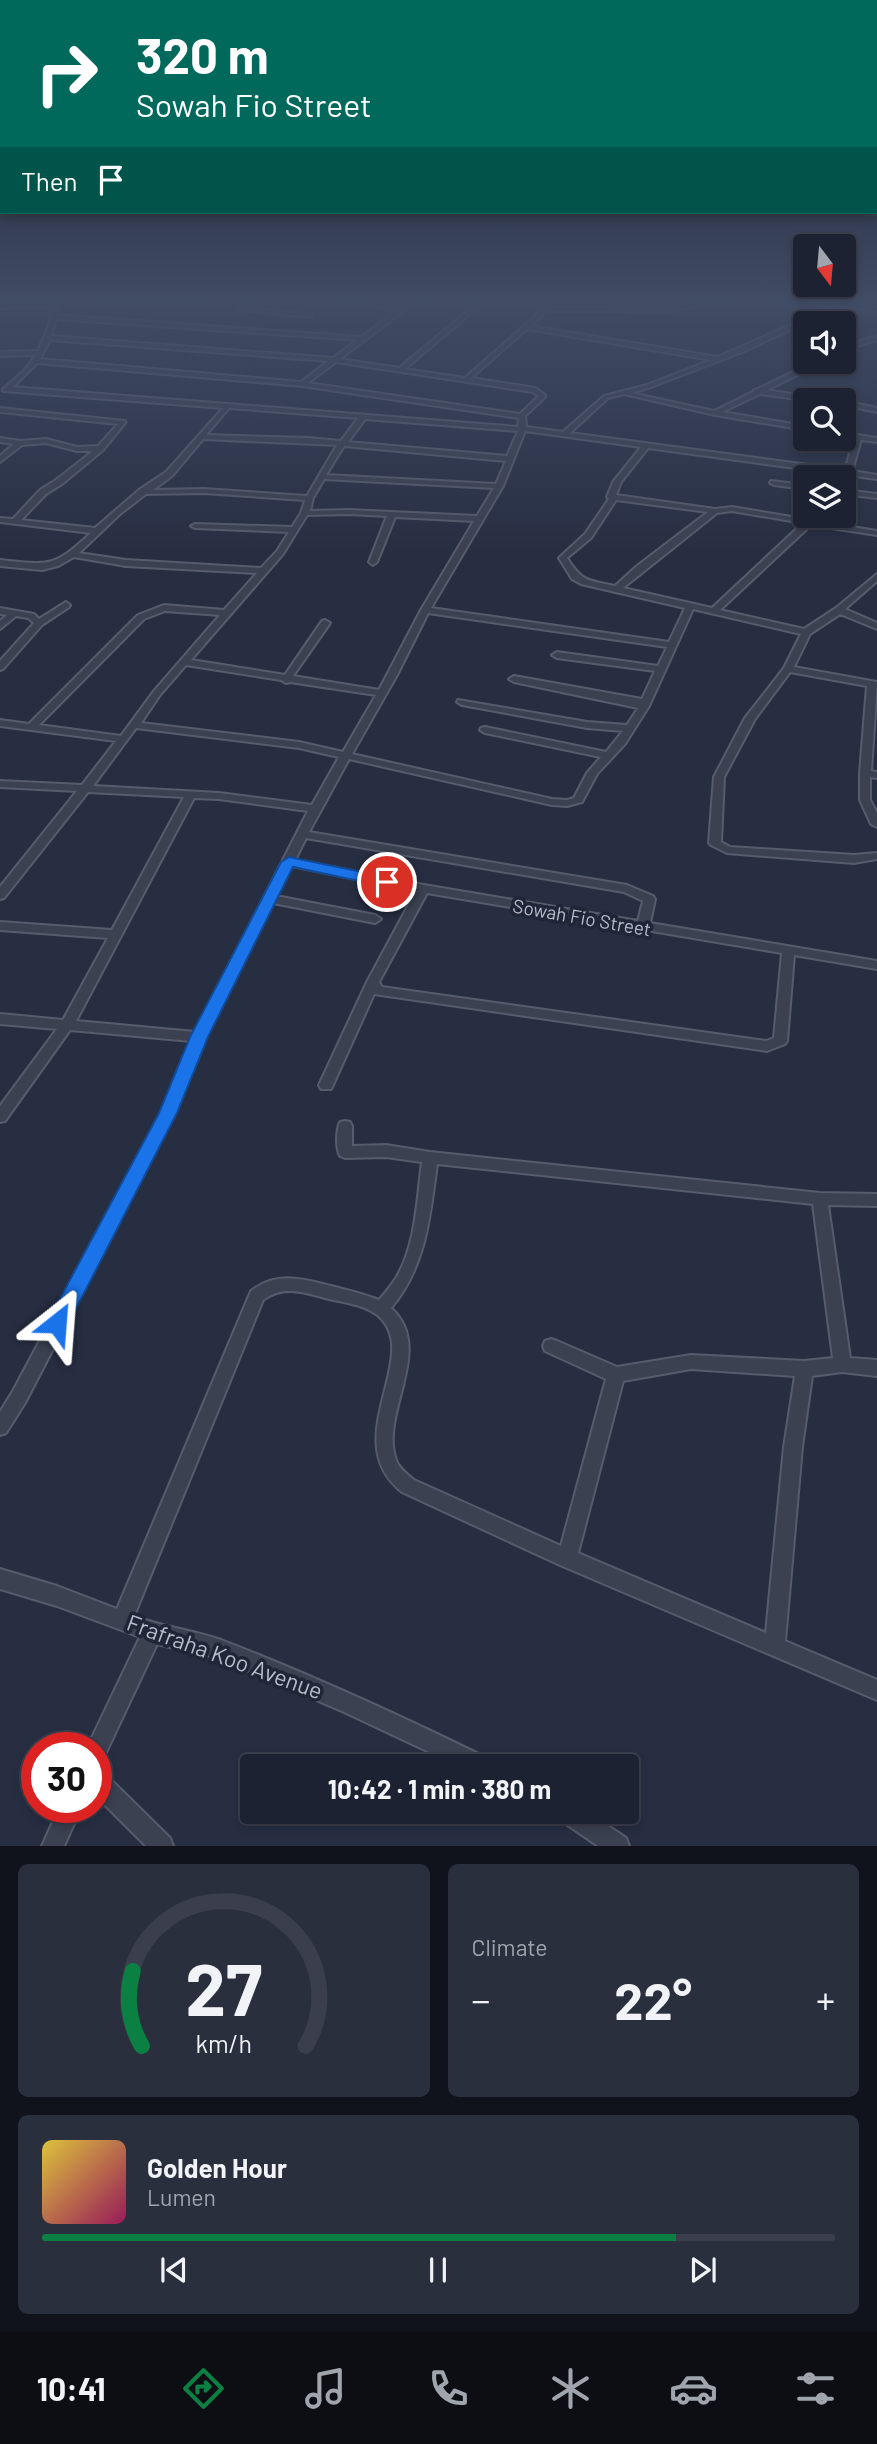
<!DOCTYPE html>
<meta charset="utf-8">
<style>
:root{--surface:#1d2232;--page:#2a2f3e;--text:#f1f3f6;--muted:#a0a4ac;--line:#3b3f4d;--accent:#0b8043}
body{margin:0;font-family:Barlow,sans-serif;background:var(--page);color:var(--text);height:100vh;display:flex;flex-direction:column;font-size:26px;white-space:nowrap}
*{box-sizing:border-box;margin:0}
p{font-size:23px;color:var(--muted)}
.icon{flex:none;width:38px;height:38px;fill:none;stroke:currentColor;stroke-width:2;stroke-linecap:round;stroke-linejoin:round}
.map{position:relative;height:1846px;overflow:hidden}
.panel{display:flex;flex-direction:column;gap:18px;padding:18px;background:#10131c;flex:1}
.panel>*{flex:none}
.guide{position:absolute;left:0px;top:0px;width:878px;height:214px;box-shadow:0 4px 10px #0003,0 0 0 2px var(--line);background:#00695c;color:#fff;overflow:hidden}
.needle{width:46px;rotate:164deg}
.tools{position:absolute;left:793px;top:234px;display:grid;gap:14px}
.tools a{display:grid;place-items:center;width:63px;height:63px;border-radius:7px;background:var(--surface);box-shadow:0 4px 10px #0003,0 0 0 2px var(--line);font-size:35px}
.speed{position:absolute;left:21px;top:1732px;display:flex;gap:14px;font-size:35px;font-weight:700;text-align:center}
.speed>*{display:grid;place-content:center;width:91px;height:91px;border-radius:50%;background:var(--surface);box-shadow:0 4px 10px #0003,0 0 0 2px var(--line);line-height:1}
.speed .limit{border:10px solid #d22;background:#fff;color:#111}
.pin{position:absolute;display:grid;place-items:center;width:60px;height:60px;color:#fff;margin:-30px;border:4px solid #fff;border-radius:50%;box-shadow:0 2px 7px #0007}
.me{position:absolute;width:77px;margin:-38px;rotate:28deg;stroke-linejoin:round;filter:drop-shadow(0 0 5px #0008)}
.turn{display:flex;align-items:center;gap:24px;height:147px;padding:0 21px;font-size:32px}
.turn .icon{width:91px;height:91px;stroke-width:2.5}
.turn b{display:block;font-size:49px;line-height:60px}
.then{display:flex;align-items:center;height:66px;padding:0 21px;background:#0003;gap:14px;font-size:26px}
.big{font-size:52px;font-weight:700;line-height:1.1}
.panel .card{flex:1;display:flex;flex-direction:column;justify-content:center;gap:10px;min-width:0;padding:0 24px;border-radius:10px;background:var(--page)}
.panel .dial{align-items:center;gap:0}
.dial svg{height:182px;overflow:visible;fill:none;stroke:var(--line);stroke-width:7;stroke-linecap:round;text-anchor:middle}
.dial text{fill:var(--text);stroke:none}
.song{display:flex;align-items:center;gap:21px}
.cover{width:84px;height:84px;border-radius:10px;background:linear-gradient(135deg,hsl(50 70% 55%),hsl(330 70% 35%))}
.played{height:7px;border-radius:4px;background:linear-gradient(90deg,var(--accent) 80%,var(--line) 80%)}
.keys{display:flex;justify-content:space-around;direction:ltr}
.heat{display:flex;justify-content:space-between;align-items:center;font-size:38px;direction:ltr}
.panel .tiles{flex:1;display:grid;gap:18px;grid-template-columns:1fr 1fr}
.card:last-child{grid-column:span 2}
.trip{position:absolute;left:240px;top:1754px;width:399px;height:70px;border-radius:7px;background:var(--surface);box-shadow:0 4px 10px #0003,0 0 0 2px var(--line);font-weight:700;line-height:70px;text-align:center}
.tab-bar{display:flex;height:112px;justify-content:space-around;align-items:center;background:#0c0e14;color:var(--muted)}
.tab-bar .icon{width:49px;height:49px}
.tab-bar .active{color:var(--accent)}
.tab-bar b{font-size:32px;color:var(--text)}
.map>svg:first-child{display:block}
</style>
<div class="map">
<svg width="877" height="1846" viewBox="0 0 877 1846">
<rect width="100%" height="100%" fill="#272e42"/>
<g fill="none" stroke-linecap="round" stroke-linejoin="round">
<!-- street casing -->
<g stroke="#565c6c" stroke-width="4">
<path id="street" d="M53 297H59L57 315 361 337 397 311 329 297H342L401 308 415 297H422L340 359 399 368 481 300 483 303 405 369 465 378 544 308H671L722 297H733L671 312 547 311 530 326 718 357 833 306 766 297H786L839 303 846 297H853L845 304 877 307V311L840 307 740 353 651 387 631 393 714 411 753 392 754 390 758 389 814 362H823L767 390 831 401H812L760 394 722 412 805 426V430L715 415 624 394 608 398 570 433 845 470 854 439 844 437V433L877 438V442L861 440 852 471 877 475V479L648 448 621 482 616 495 715 509 732 507 877 531V535L811 525 720 610 804 629 836 608 877 574V581L845 609 877 623V629L840 614 810 634 794 667 877 682 871 771 877 772V778L870 777V800L877 813V827L871 824 860 800V773L867 686 790 672 755 719 724 777 721 842 730 847 854 855 877 853V859L854 863 727 853 711 845 709 843 714 777 745 718 784 668 801 634 693 609 649 706 625 744 597 774 582 802 567 806 552 805 349 759 309 832 627 885 653 896 655 899 650 923 877 961V969L794 955 787 1041 785 1044 767 1051 374 994 333 1085 331 1089H321L319 1085 367 982 416 891 292 866 276 896 375 915 381 919 375 923 273 903 206 1037 175 1113 25 1403 6 1433 0 1435V1412L13 1391 161 1113 191 1041 70 1030 5 1121 0 1122V1106L57 1029 0 1024V1014L63 1020 108 938 0 930V922L112 930 184 797 88 792 4 898 0 899V887L77 791 0 787V781L82 785 116 741 0 726V720L29 724 138 615 164 605 224 610 257 573 126 566 74 557 58 566 42 570 0 566V560C50 565 53 568 91 533L0 522V518L13 519 40 490 56 480 93 451H77L46 443 22 445 0 462V456L14 444 0 442V438L20 441 46 439 77 447 98 446 118 424 0 412V408L125 421V423L103 450 62 484 46 494 21 520 95 528 139 490 166 472 223 408 3 391V389L24 371 36 355 0 356V352L38 351 49 325 52 306 0 308V304L53 302ZM56 319 357 340 333 358 51 336ZM527 329 711 360 647 385 604 396 563 432 526 427 525 416 545 397V395L535 388 471 378ZM50 340 328 361 301 382 40 359ZM336 362 533 392 539 396 520 414 308 383ZM37 363 302 386 519 418 518 427 13 387ZM229 408 358 418 341 441 308 438 206 435ZM365 419 518 431 507 456 348 442ZM525 431 641 447 613 482 607 497 609 499 585 534 559 558 572 579 581 584 685 608 669 642 431 608 503 486ZM203 439 337 445 307 496 204 489 153 490 172 476ZM344 446 506 461 496 484 326 475ZM324 479 494 488 477 516 349 510 310 511 313 498ZM204 493 305 500 301 513 292 527 195 524 191 526 195 528 289 532 277 551 261 568 126 560 79 553 120 514 146 494ZM616 500 708 512 637 566 615 586C588 580 583 583 567 558L591 538ZM732 511 803 523 712 608 623 588 717 513ZM349 514 387 516 369 562 373 565 377 562 395 517 474 521 421 610 379 690 293 676 330 623 325 620 322 621 285 675 191 660 283 554 307 515ZM165 611 220 615 154 691 121 736 39 725 144 619ZM428 613 667 647 658 666 557 652 552 655 557 658 655 671 642 699 514 676 509 679 514 682 638 708 627 725 587 722 458 700 457 702 462 705 587 728 623 731 606 752 485 727 481 728 480 730 485 733 601 757 587 773 574 798 567 800 552 799 352 754 397 675ZM186 665 281 680 286 683 290 682 376 695 343 752 299 742 141 723 160 695ZM136 728 299 748 339 757 312 805 219 793 93 786ZM194 798 219 799 308 811 195 1032 76 1021ZM306 838 624 892 643 901 638 921 412 883 295 860ZM427 893 782 953 774 1038 766 1041 382 987 379 982Z
M79 297H114L209 304 206 306Z
M251 297H258L246 308 312 315 309 317 239 310V308Z
M452 297H492L489 299Z
M877 336V340L844 350V346Z
M844 401 877 408V412L844 405Z
M771 481 805 485V489L774 485 770 483Z
M844 490 877 494V498L844 494Z
M66 602 70 605 69 607 42 625 3 669 0 670V661L34 623 28 618 16 616 0 629V621L7 615 0 614V608L34 614 39 619Z
M345 1121 350 1122 352 1126V1146L386 1145 430 1152 820 1193 877 1194V1206L828 1205 850 1358 877 1360V1376L842 1372 812 1376 802 1447 785 1641 877 1680V1700L560 1565 402 1492C335 1439 427 1353 376 1314 362 1304 341 1302 325 1298 303 1292 283 1285 263 1300L134 1616C163 1627 193 1630 221 1640 312 1675 401 1716 489 1759L492 1766H459L344 1712 251 1672 210 1656 157 1644 103 1759 96 1762V1748H87L140 1637 57 1606 0 1589V1569L57 1586 117 1609 251 1291C277 1271 302 1279 331 1286 347 1290 363 1294 379 1300 385 1293 391 1286 396 1278 416 1245 417 1199 422 1162L386 1157 345 1158 340 1156C336 1148 336 1131 340 1122ZM437 1164 813 1204 833 1358 804 1361 691 1355 617 1367 557 1341 551 1339 545 1341 543 1346 545 1351 606 1379 561 1546 414 1480C408 1475 399 1469 396 1460 379 1413 436 1349 391 1308 426 1267 430 1216 437 1164ZM691 1369 795 1376 784 1447 766 1633 578 1553 623 1381Z
M96 1770 104 1773 170 1838 173 1846H146L96 1796Z
M59 1808H81L64 1846H42Z
M556 1811H586L626 1838 629 1846H598L559 1819Z"/>
</g>
<!-- street -->
<use href="#street" fill="#3b4151" fill-rule="evenodd"/>
</g>
<!-- sky -->
<linearGradient id="sky" x2="0" y2="1"><stop stop-color="#151924"/><stop offset="0.54" stop-color="#414c65"/><stop offset="1" stop-color="#414c65" stop-opacity="0"/></linearGradient>
<rect width="877" height="555" fill="url(#sky)"/>
<!-- route -->
<path fill="#1a73e8" stroke="#114b97" stroke-width="2" d="M289 857 387 877 395 882 387 887 293 867 208 1037 177 1113 65 1330 57 1332 50 1330 47 1323 159 1113 190 1037 281 862Z"/>
<g text-anchor="middle" dominant-baseline="central" stroke-width="7" stroke-linejoin="round" paint-order="stroke">
<!-- street labels -->
<g font-size="19" fill="#b8bdcb" stroke="#202637">
<text transform="translate(582 917) rotate(10)">Sowah Fio Street</text>
</g>
<!-- near-street labels -->
<g font-size="23" fill="#b8bdcb" stroke="#202637">
<text transform="translate(225 1656) rotate(20)">Frafraha Koo Avenue</text>
</g>
</g>
</svg>
<div class="tools">
<a><svg class="needle" viewBox="-14 -14 28 28"><path d="M0-13l5 13h-10z" fill="#e53935"/><path d="M0 13l5-13h-10z" fill="#a0a4ac"/></svg></a>
<a><svg class="icon" aria-label="sound" viewBox="0 0 24 24"><path d="M4 9h4l5-4v14l-5-4H4zM17 9q2 3 0 6"/></svg></a>
<a><svg class="icon" aria-label="search" viewBox="0 0 24 24"><circle cx="10" cy="10" r="6"/><path d="M15 15l6 6"/></svg></a>
<a><svg class="icon" aria-label="layers" viewBox="0 0 24 24"><path d="M12 4l9 5-9 5-9-5zM3 14l9 5 9-5"/></svg></a>
</div>
<div class="speed"><div class="limit">30</div></div>
<div class="pin" style="left:387px;top:882px;background:#d93025"><svg class="icon" aria-label="arrive" viewBox="0 0 24 24"><path d="M6 21V4h12l-3 4 3 4H6"/></svg></div>
<svg class="me" style="left:57px;top:1323px" viewBox="-20 -20 40 40"><path d="M0-17L14 15 0 8-14 15z" fill="#1a73e8" stroke="#fff" stroke-width="4"/></svg>
<div class="trip">10:42 · 1 min · 380 m</div>
<div class="guide">
<div class="turn"><svg class="icon" aria-label="right" viewBox="0 0 24 24"><path d="M7 20v-9h11M14 6l5 5-5 5"/></svg><div><b>320 m</b>Sowah Fio Street</div></div>
<div class="then">Then<svg class="icon" aria-label="arrive" viewBox="0 0 24 24"><path d="M6 21V4h12l-3 4 3 4H6"/></svg></div>
</div>
</div>
<section class="panel">
<div class="tiles">
<div class="card dial"><svg viewBox="0 0 100 80">
<path d="M14 69A42 42 0 1 1 86 69"/>
<path d="M14 69A42 42 0 0 1 10 36" stroke="#0b8043"/>
<text x="50" y="56" font-size="32" font-weight="700">27</text>
<text x="50" y="72" font-size="11">km/h</text>
</svg></div>
<div class="card"><p>Climate</p>
<div class="heat"><a>−</a><b class="big">22°</b><a>+</a></div>
</div>
<div class="card">
<div class="song"><i class="cover"></i><div><b>Golden Hour</b><p>Lumen</p></div></div>
<div class="played"></div>
<div class="keys"><svg class="icon" aria-label="previous" viewBox="0 0 24 24"><path d="M18 5L8 12l10 7zM5 5v14"/></svg><svg class="icon" aria-label="pause" viewBox="0 0 24 24"><path d="M8 5v14M16 5v14"/></svg><svg class="icon" aria-label="next" viewBox="0 0 24 24"><path d="M6 5l10 7-10 7zM19 5v14"/></svg></div>
</div>
</div>
</section>
<nav class="tab-bar">
<b>10:41</b>
<svg class="icon active" aria-label="directions" viewBox="0 0 24 24"><path d="M12 3l9 9-9 9-9-9zM9 14v-3h6M13 9l2 2-2 2"/></svg>
<svg class="icon" aria-label="music" viewBox="0 0 24 24"><path d="M9 18V5l10-2v13"/><circle cx="6" cy="18" r="3"/><circle cx="16" cy="16" r="3"/></svg>
<svg class="icon" aria-label="phone" viewBox="0 0 24 24"><path d="M5 4h4l2 5-3 2q2 4 5 5l2-3 5 2v4C11 20 4 13 5 4z"/></svg>
<svg class="icon" aria-label="climate" viewBox="0 0 24 24"><path d="M12 3v18M4 7l16 10M4 17L20 7"/></svg>
<svg class="icon" aria-label="car" viewBox="0 0 24 24"><path d="M5 17H2v-5l4-1 3-4h7l3 4 3 1v5h-3M9 17h6M6 11h13"/><circle cx="7" cy="17" r="2"/><circle cx="17" cy="17" r="2"/></svg>
<svg class="icon" aria-label="filters" viewBox="0 0 24 24"><path d="M4 7h16M4 17h16"/><circle cx="9" cy="7" r="2"/><circle cx="15" cy="17" r="2"/></svg>
</nav>
